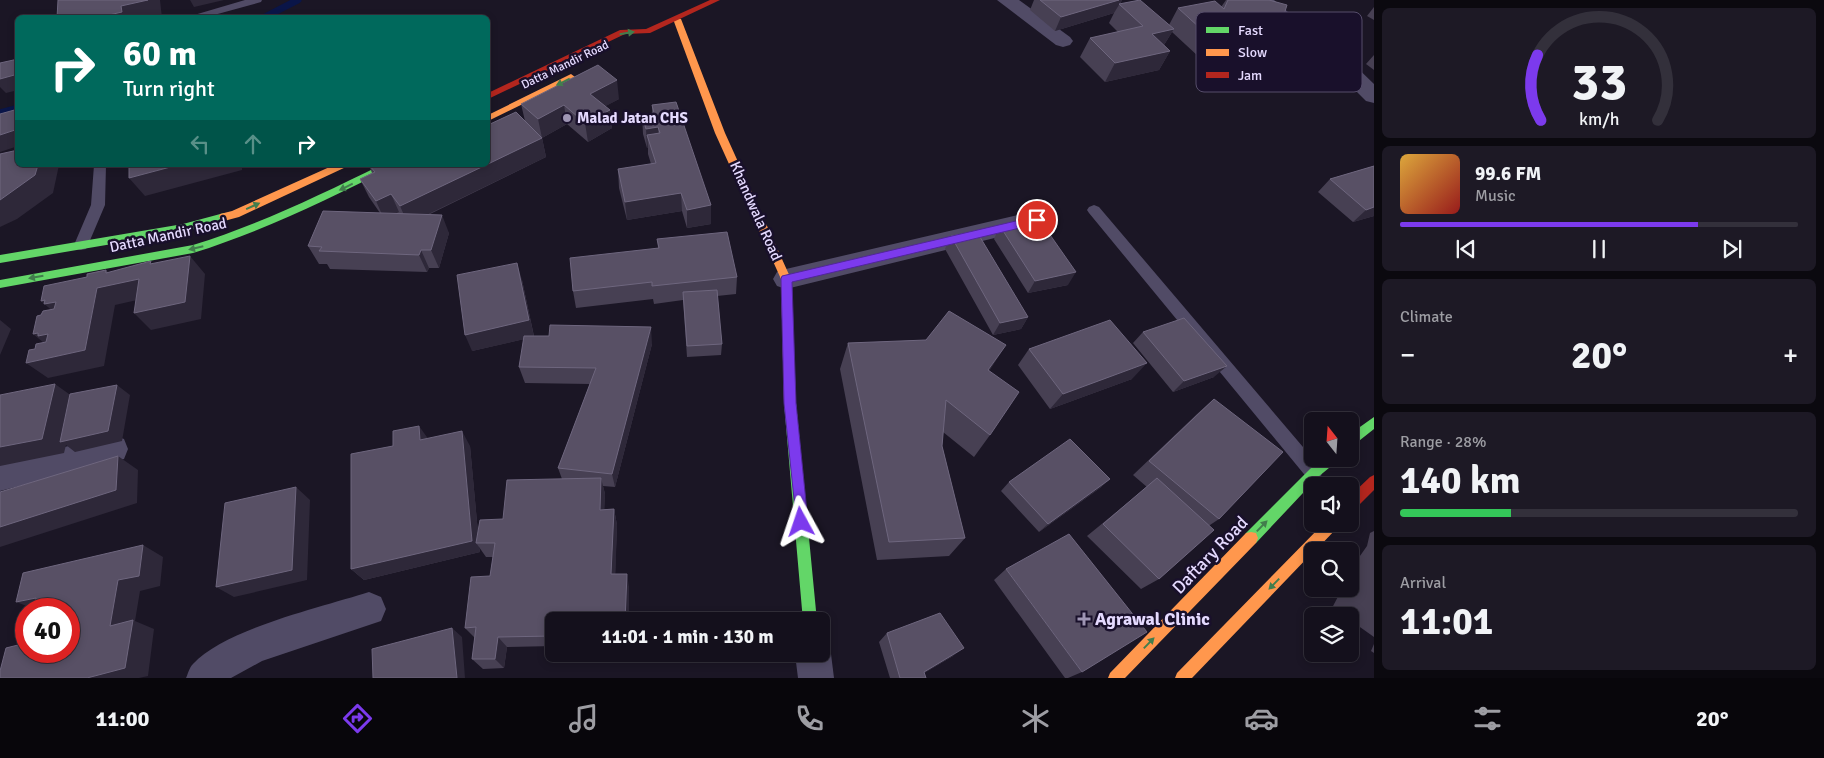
<!DOCTYPE html>
<meta charset="utf-8">
<style>
:root{--surface:#14101c;--page:#1d1925;--text:#f1f3f6;--muted:#9d9da3;--line:#33303b;--accent:#7c3aed}
body{margin:0;font-family:Signika,sans-serif;background:var(--page);color:var(--text);height:100vh;display:flex;flex-direction:column;font-size:19px;white-space:nowrap}
*{box-sizing:border-box;margin:0}
p{font-size:16px;color:var(--muted)}
.icon{flex:none;width:28px;height:28px;fill:none;stroke:currentColor;stroke-width:2;stroke-linecap:round;stroke-linejoin:round}
.map{position:relative;flex:1;overflow:hidden}
.details{display:flex;flex-direction:column;gap:8px;padding:8px;background:#0b090f;width:450px}
.details>*{flex:none}
.top-card{position:absolute;left:15px;top:15px;width:475px;height:152px;border-radius:8px;box-shadow:0 2px 8px #0003,0 0 0 1px var(--line);background:#00695c;color:#fff;overflow:hidden}
.needle{width:32px;rotate:343deg}
.tools{position:absolute;left:1304px;top:412px;display:grid;gap:10px}
.tools a{display:grid;place-items:center;width:55px;height:55px;border-radius:8px;background:var(--surface);box-shadow:0 2px 8px #0003,0 0 0 1px var(--line);font-size:25px}
.speed{position:absolute;left:15px;top:598px;display:flex;gap:10px;font-size:25px;font-weight:700;text-align:center}
.speed>*{display:grid;place-content:center;width:65px;height:65px;border-radius:50%;background:var(--surface);box-shadow:0 2px 8px #0003,0 0 0 1px var(--line);line-height:1}
.speed .limit{border:8px solid #d22;background:#fff;color:#111}
.pin{position:absolute;display:grid;place-items:center;width:42px;height:42px;color:#fff;margin:-21px;border:2px solid #fff;border-radius:50%;box-shadow:0 1px 5px #0007}
.me{position:absolute;width:55px;margin:-28px;rotate:355deg;stroke-linejoin:round;filter:drop-shadow(0 0 4px #0008)}
.turn{display:flex;align-items:center;gap:18px;height:105px;padding:0 25px;font-size:22px}
.turn .icon{width:65px;height:65px;stroke-width:2.5}
.turn b{display:block;font-size:35px;line-height:42px}
.lanes{display:flex;align-items:center;height:48px;padding:0 25px;background:#0003;justify-content:center;gap:25px;direction:ltr}
.lanes .off{opacity:.35}
.big{font-size:38px;font-weight:700;line-height:1.1}
.details .tile{flex:1;display:flex;flex-direction:column;justify-content:center;gap:8px;min-width:0;padding:0 18px;border-radius:8px;background:var(--page)}
.details .dial{align-items:center;gap:0}
.dial svg{height:130px;overflow:visible;fill:none;stroke:var(--line);stroke-width:7;stroke-linecap:round;text-anchor:middle}
.dial text{fill:var(--text);stroke:none}
.song{display:flex;align-items:center;gap:15px}
.cover{width:60px;height:60px;border-radius:8px;background:linear-gradient(135deg,hsl(40 70% 55%),hsl(0 70% 35%))}
.played{height:5px;border-radius:2px;background:linear-gradient(90deg,var(--accent) 75%,var(--line) 75%)}
.keys{display:flex;justify-content:space-around;direction:ltr}
.heat{display:flex;justify-content:space-between;align-items:center;font-size:28px;direction:ltr}
.charge{height:8px;border-radius:4px;background:linear-gradient(90deg,#34c759 28%,var(--line) 0)}
.trip{position:absolute;left:545px;top:612px;width:285px;height:50px;border-radius:8px;background:var(--surface);box-shadow:0 2px 8px #0003,0 0 0 1px var(--line);font-weight:700;line-height:50px;text-align:center}
.tab-bar{display:flex;height:80px;justify-content:space-around;align-items:center;background:#08060b;color:var(--muted)}
.tab-bar .icon{width:35px;height:35px}
.tab-bar .active{color:var(--accent)}
.tab-bar b{font-size:22px;color:var(--text)}
main{display:flex;flex:1;min-height:0}
.map>svg:first-child{display:block}
</style>
<main>
<div class="map">
<svg width="1374" height="678" viewBox="0 0 1374 678">
<rect width="100%" height="100%" fill="#1b1625"/>
<g fill="none" stroke-linecap="round" stroke-linejoin="round">
<!-- stream -->
<path stroke="#0a1548" stroke-width="7" d="M263 18 298 0
M0 113 18 108"/>
<!-- lane -->
<path fill="#514b66" fill-rule="evenodd" d="M245 0H262L261 2 203 18H184Z
M1263 0H1274L1339 56 1341 58 1339 60H1331Z
M94 165H106L105 205 88 245 86 249 81 250 76 249 74 245 91 205Z
M1094 205 1099 207 1320 467 1322 473 1320 479 1314 481 1308 479 1089 213 1087 210 1089 207Z"/>
<!-- street -->
<path fill="#514b66" fill-rule="evenodd" d="M997 0H1019L1070 37 1073 41 1070 45 1063 47 1056 45Z
M1335 52 1342 53 1374 84V103L1366 101 1328 63 1325 58 1328 53Z
M1035 211 1044 214 1047 220 1044 226 786 289 777 286 773 279 777 272 786 269Z
M113 435 124 439 128 449 124 459 0 491V463Z
M369 592 381 597 386 609 381 621 262 661 231 678H186C188 674 189 668 193 664 225 629 322 607 369 592Z
M821 640 825 642 831 654 834 678H798L795 654H821Z"/>
<!-- fast -->
<path fill="#63d668" fill-rule="evenodd" d="M381 165H394L392 167C327 200 263 231 193 253L0 288V280L193 245C258 225 320 195 381 165Z
M224 213 228 214 229 217 228 220 183 232 0 263V255L183 224Z
M790 398 794 399 796 403 817 621H803L784 403 786 399Z
M1374 417V429L1350 448V434Z
M1322 459H1337L1335 463 1318 477 1256 543 1251 544 1246 543 1244 538 1246 533 1310 469Z"/>
<!-- slow -->
<path fill="#ff974d" fill-rule="evenodd" d="M674 17 681 19 725 133 791 279 796 403 794 407 790 408 786 407 784 403 781 279 715 133 673 19Z
M571 74 575 77 574 79 488 121V115Z
M334 165H348L346 167 239 217 224 221 219 217 220 214 232 211Z
M1323 524H1339L1337 528 1315 551H1312V553L1192 678H1175L1177 673Z
M1251 532 1256 533 1258 538 1256 543 1125 678H1108L1110 673 1246 533Z"/>
<!-- jam -->
<path fill="#b3261e" fill-rule="evenodd" d="M710 0H720L650 33 625 34 488 99V93L620 30 646 29Z
M1374 475V490L1355 509 1350 511V496L1370 477Z"/>
</g>
<!-- wall -->
<path fill="#474053" d="M1034 0H1122L1120 4 1169 25 1178 8 1221 7 1226 0H1269L1282 21 1326 47 1311 66 1282 80 1232 50 1199 57 1172 32 1164 45 1170 51 1159 70 1105 82 1080 57 1090 38 1118 32 1109 23 1114 13 1055 31 1030 10Z
M1374 7V20L1367 16Z
M1374 55V70L1366 64Z
M619 99 605 106 610 110 612 128 588 142 567 124 542 138 536 132 542 138 546 157 428 215 449 233 439 268H429L427 272 330 269 327 264H319L308 246 380 213 369 197 360 179 372 173 369 165H488L525 121 521 104Z
M652 105 711 205V224L687 228 682 211 627 220 619 188 618 169 651 164 648 154V148H647L643 134 642 115 652 113Z
M1374 166V216L1353 222 1318 192 1330 179Z
M1000 226 1068 285 1028 293 994 239Z
M951 236 1028 317 1021 329 993 335 945 249Z
M657 239 737 277 736 294 717 296 722 344 721 355 687 357 683 300 654 304 653 299 576 308 573 291 658 248Z
M522 280 534 336 652 344 615 487 603 486 605 494 604 509H614L617 525 615 574 629 587 554 621V646L507 647 504 668 483 669 472 659 475 638 465 628 490 576 493 557H486L479 547 480 552 364 580 351 569 428 438 470 446 478 533 503 519 562 479 558 468 590 384 525 383 519 367 524 339 472 351Z
M1143 332 1214 377 1173 392 1133 343Z
M848 343 990 371V435L974 457 943 432 942 446 965 538 949 556 877 560 840 369Z
M1029 349 1132 379 1050 409 1018 365Z
M1214 399 1219 519 1210 525 1159 579 1141 589 1087 536 1147 487 1133 475 1197 414Z
M1110 479 1100 488 1039 532 1001 491 1009 482Z
M1374 531V637L1350 620V616H1344L1332 608 1342 589H1350V573L1355 563 1367 546 1370 533Z
M1006 569 1082 672 1068 678H1065L994 580Z
M887 633 953 656 924 673 926 678H890L879 642Z
M1374 644V653L1371 651Z"/>
<!-- shaded-wall -->
<path fill="#2e2839" d="M148 0H160L162 18H96L121 6Z
M190 0H224L194 7Z
M1119 0H1122L1114 13 1055 31 1061 17Z
M1174 29 1162 48 1152 34Z
M1245 31 1232 50 1199 57 1211 38Z
M1326 47 1311 66 1282 80 1297 62Z
M1170 51 1159 70 1105 82 1115 63Z
M18 74V90L6 93 0 87V79Z
M617 80 619 99 593 113 590 94Z
M564 105 567 124 542 138 538 119Z
M610 110 612 128 588 142 585 123Z
M658 127 659 146 647 135 648 148H647L646 129Z
M18 129V146L0 152V135Z
M542 138 546 157 408 224 400 206Z
M38 165H59L53 193 17 219 0 227V200Z
M178 165H242V170L145 196 129 178Z
M681 193 682 211 627 220 625 202Z
M391 194 399 212 384 219 376 201Z
M711 205V224L687 228V210Z
M1374 207V216L1353 222 1366 210Z
M442 215 449 233 439 268 431 250Z
M421 250 429 268 427 272 419 255Z
M190 256 205 274 201 319 151 330 134 313Z
M517 263 522 280 534 337 472 351 465 335Z
M106 270 119 283 139 279 155 296 115 305 104 366 48 378 26 363 85 350 97 288 106 273Z
M1076 272 1068 285 1028 293 1035 281Z
M45 300 56 302 64 321 41 301Z
M1028 317 1021 329 993 335 1000 323Z
M0 320 11 329 0 355Z
M651 327 652 344 615 487 612 474Z
M38 333 48 334 54 351 33 334Z
M1006 345 990 370 973 394 988 370Z
M1147 363 1132 379 1050 409 1063 394Z
M1227 366 1214 377 1173 392 1184 381Z
M55 384 76 399 117 385 130 395 122 441 75 452 66 445 64 453 0 466V447Z
M419 426 429 440H420Z
M462 431 470 446 479 543H476L479 547 480 552 364 580 351 569Z
M118 456 138 470 137 503 0 547V527Z
M601 478 605 494 604 525 600 510Z
M1110 479 1100 488 1039 532 1048 524Z
M296 487 310 500 307 580 234 597 216 587Z
M614 509 617 525 615 587 611 574Z
M143 545 163 557 160 586 140 591 135 621 154 629 148 676 139 678H87L118 580Z
M627 574 629 587V621H625Z
M36 598 35 609 16 602Z
M452 628 462 637 465 678H457Z
M498 637 507 647 504 668 495 659Z
M964 648 953 656 916 678 924 672Z"/>
<!-- building -->
<path fill="#585065" stroke="#6e667e" d="M58 0H148L121 6 122 12 96 18H57Z
M1040 0H1119L1061 17Z
M1140 0 1174 29 1152 34 1170 51 1115 63 1090 38 1143 26 1119 4Z
M1228 0H1269L1287 5 1282 21 1326 47 1297 62 1245 31 1211 38 1178 8 1215 1 1224 9Z
M18 59V74L0 79V63Z
M598 65 617 80 590 94 610 110 585 123 564 105 538 119 521 104Z
M676 102 711 205 687 210 681 193 625 202 618 169 656 163 647 135 660 133 658 127 646 129 642 115 654 113 652 105Z
M18 109V129L0 135V114Z
M516 112 542 138 488 164V125Z
M18 150V165H38L35 175 0 200V154Z
M129 165H178L129 178Z
M369 165H486L400 206 391 194 376 201 360 179 375 172Z
M1374 166V207L1366 210 1330 179Z
M323 211 442 215 431 250H421L419 255 319 251 322 247 308 246Z
M1039 219 1076 272 1035 281 1000 226Z
M727 232 737 277 652 286V282L573 291 570 258 659 248 657 239Z
M977 232 1028 317 1000 323 951 236Z
M190 256 185 302 134 313 139 279 97 288 85 350 26 363 29 350 35 349 36 344 46 342 48 334 38 336V333L33 334 37 316 41 315 43 311 54 309 56 302 44 304 45 300 41 301 44 286 87 277V274L106 270V273L151 261 150 264Z
M517 263 529 320 465 335 457 275Z
M717 290 722 344 687 346 683 292Z
M949 311 1006 345 988 370 1019 392 990 435 946 400 942 446 965 538 889 542 848 343 926 340Z
M1184 318 1227 366 1184 381 1143 332Z
M1110 320 1147 363 1063 394 1029 349Z
M550 325 651 327 612 474 558 468 596 368 519 367 524 336H549Z
M55 384 42 439 0 447V395Z
M117 385 108 431 60 442 70 394Z
M1214 399 1283 452 1219 519 1149 461Z
M419 426 420 440 462 431 472 541 351 569V454L393 446V431Z
M1070 439 1110 479 1048 524 1009 482Z
M118 456 116 490 0 527V492Z
M601 478 600 510 614 509 611 574H627L625 621H554V636L498 637 495 659H472L476 627 465 628 471 577 490 576 495 543H476L480 520 503 519 507 480Z
M1157 478 1214 530 1159 579 1103 524Z
M296 487 292 570 216 587 225 503Z
M1069 534 1147 632 1082 672 1006 569Z
M143 545 139 576 118 580 110 626 133 620 125 668 87 678H0V671L6 648 26 643V651H69V609H34L36 598 16 602 23 573Z
M940 613 964 648 924 672 926 678H900L887 633Z
M452 628 457 678H373L372 649Z"/>
<!-- one-way arrows -->
<defs><path id="oneway-solid" d="M-6-.8H1V-3.2L6.5 0L1 3.2V.8H-6Z" transform="scale(1.25)"/></defs>
<g fill="#427d4d">
<use href="#oneway-solid" transform="translate(627 33) rotate(-9)"/>
<use href="#oneway-solid" transform="translate(563 82) rotate(154)"/>
<use href="#oneway-solid" transform="translate(346 187) rotate(154)"/>
<use href="#oneway-solid" transform="translate(253 206) rotate(-24)"/>
<use href="#oneway-solid" transform="translate(196 248) rotate(167)"/>
<use href="#oneway-solid" transform="translate(36 277) rotate(170)"/>
<use href="#oneway-solid" transform="translate(1262 526) rotate(-46)"/>
<use href="#oneway-solid" transform="translate(1274 584) rotate(134)"/>
<use href="#oneway-solid" transform="translate(1149 643) rotate(-46)"/>
</g>
<!-- route -->
<path fill="#7c3aed" stroke="#51269a" d="M1037 216 1041 217V223L792 282 796 403 808 522 806 527 801 529 797 527 784 403 781 279 782 276Z"/>
<!-- markers -->
<g fill="#9e95b3" stroke="#19102b" stroke-width="2">
<circle cx="567" cy="118" r="5"/>
<path d="M1081.5 611.5h5v5h5v5h-5v5h-5v-5h-5v-5h5z"/>
</g>
<g text-anchor="middle" dominant-baseline="central" stroke-width="5" stroke-linejoin="round" paint-order="stroke">
<!-- far-street labels -->
<g font-size="12" fill="#e5daff" stroke="#19102b">
<text transform="translate(565 65) rotate(-26)">Datta Mandir Road</text>
</g>
<!-- poi labels -->
<g font-size="15" font-weight="bold" fill="#e5daff" stroke="#19102b" text-anchor="start">
<text x="577" y="118">Malad Jatan CHS</text>
</g>
<!-- street labels -->
<g font-size="15" fill="#e5daff" stroke="#19102b">
<text transform="translate(756 211) rotate(66)">Khandwala Road</text>
<text transform="translate(168 235) rotate(-12)">Datta Mandir Road</text>
</g>
<!-- near-street labels -->
<g font-size="18" fill="#e5daff" stroke="#19102b">
<text transform="translate(1210 555) rotate(-46)">Daftary Road</text>
</g>
<!-- near-poi labels -->
<g font-size="18" font-weight="bold" fill="#e5daff" stroke="#19102b" text-anchor="start">
<text x="1095" y="619">Agrawal Clinic</text>
</g>
</g>
<!-- legend -->
<rect x="1196" y="12" width="166" height="80" rx="8" fill="#19102b" stroke="#564d6b" stroke-width="1"/>
<rect x="1206" y="27" width="23" height="6" fill="#63d668"/>
<rect x="1206" y="49" width="23" height="7" fill="#ff974d"/>
<rect x="1206" y="72" width="23" height="6" fill="#b3261e"/>
<g font-size="14" fill="#e5daff">
<text x="1238" y="35">Fast</text>
<text x="1238" y="57">Slow</text>
<text x="1238" y="80">Jam</text>
</g>
</svg>
<div class="tools">
<a><svg class="needle" viewBox="-14 -14 28 28"><path d="M0-13l5 13h-10z" fill="#e53935"/><path d="M0 13l5-13h-10z" fill="#9d9da3"/></svg></a>
<a><svg class="icon" aria-label="sound" viewBox="0 0 24 24"><path d="M4 9h4l5-4v14l-5-4H4zM17 9q2 3 0 6"/></svg></a>
<a><svg class="icon" aria-label="search" viewBox="0 0 24 24"><circle cx="10" cy="10" r="6"/><path d="M15 15l6 6"/></svg></a>
<a><svg class="icon" aria-label="layers" viewBox="0 0 24 24"><path d="M12 4l9 5-9 5-9-5zM3 14l9 5 9-5"/></svg></a>
</div>
<div class="speed"><div class="limit">40</div></div>
<div class="pin" style="left:1037px;top:220px;background:#d93025"><svg class="icon" aria-label="arrive" viewBox="0 0 24 24"><path d="M6 21V4h12l-3 4 3 4H6"/></svg></div>
<svg class="me" style="left:801px;top:522px" viewBox="-20 -20 40 40"><path d="M0-17L14 15 0 8-14 15z" fill="#7c3aed" stroke="#fff" stroke-width="4"/></svg>
<div class="trip">11:01 · 1 min · 130 m</div>
<div class="top-card">
<div class="turn"><svg class="icon" aria-label="right" viewBox="0 0 24 24"><path d="M7 20v-9h11M14 6l5 5-5 5"/></svg><div><b>60 m</b>Turn right</div></div>
<div class="lanes"><svg class="icon off" aria-label="left" viewBox="0 0 24 24"><path d="M17 20v-9H6M10 6l-5 5 5 5"/></svg><svg class="icon off" aria-label="ahead" viewBox="0 0 24 24"><path d="M12 20V5M6 11l6-6 6 6"/></svg><svg class="icon" aria-label="right" viewBox="0 0 24 24"><path d="M7 20v-9h11M14 6l5 5-5 5"/></svg></div>
</div>
</div>
<section class="details">
<div class="tile dial"><svg viewBox="0 0 100 80">
<path d="M14 69A42 42 0 1 1 86 69"/>
<path d="M14 69A42 42 0 0 1 12 29" stroke="#7c3aed"/>
<text x="50" y="56" font-size="32" font-weight="700">33</text>
<text x="50" y="72" font-size="11">km/h</text>
</svg></div>
<div class="tile">
<div class="song"><i class="cover"></i><div><b>99.6 FM</b><p>Music</p></div></div>
<div class="played"></div>
<div class="keys"><svg class="icon" aria-label="previous" viewBox="0 0 24 24"><path d="M18 5L8 12l10 7zM5 5v14"/></svg><svg class="icon" aria-label="pause" viewBox="0 0 24 24"><path d="M8 5v14M16 5v14"/></svg><svg class="icon" aria-label="next" viewBox="0 0 24 24"><path d="M6 5l10 7-10 7zM19 5v14"/></svg></div>
</div>
<div class="tile"><p>Climate</p>
<div class="heat"><a>−</a><b class="big">20°</b><a>+</a></div>
</div>
<div class="tile"><p>Range · 28%</p><b class="big">140 km</b><div class="charge"></div></div>
<div class="tile"><p>Arrival</p><b class="big">11:01</b></div>
</section>
</main>
<nav class="tab-bar">
<b>11:00</b>
<svg class="icon active" aria-label="directions" viewBox="0 0 24 24"><path d="M12 3l9 9-9 9-9-9zM9 14v-3h6M13 9l2 2-2 2"/></svg>
<svg class="icon" aria-label="music" viewBox="0 0 24 24"><path d="M9 18V5l10-2v13"/><circle cx="6" cy="18" r="3"/><circle cx="16" cy="16" r="3"/></svg>
<svg class="icon" aria-label="phone" viewBox="0 0 24 24"><path d="M5 4h4l2 5-3 2q2 4 5 5l2-3 5 2v4C11 20 4 13 5 4z"/></svg>
<svg class="icon" aria-label="climate" viewBox="0 0 24 24"><path d="M12 3v18M4 7l16 10M4 17L20 7"/></svg>
<svg class="icon" aria-label="car" viewBox="0 0 24 24"><path d="M5 17H2v-5l4-1 3-4h7l3 4 3 1v5h-3M9 17h6M6 11h13"/><circle cx="7" cy="17" r="2"/><circle cx="17" cy="17" r="2"/></svg>
<svg class="icon" aria-label="filters" viewBox="0 0 24 24"><path d="M4 7h16M4 17h16"/><circle cx="9" cy="7" r="2"/><circle cx="15" cy="17" r="2"/></svg>
<b>20°</b>
</nav>
